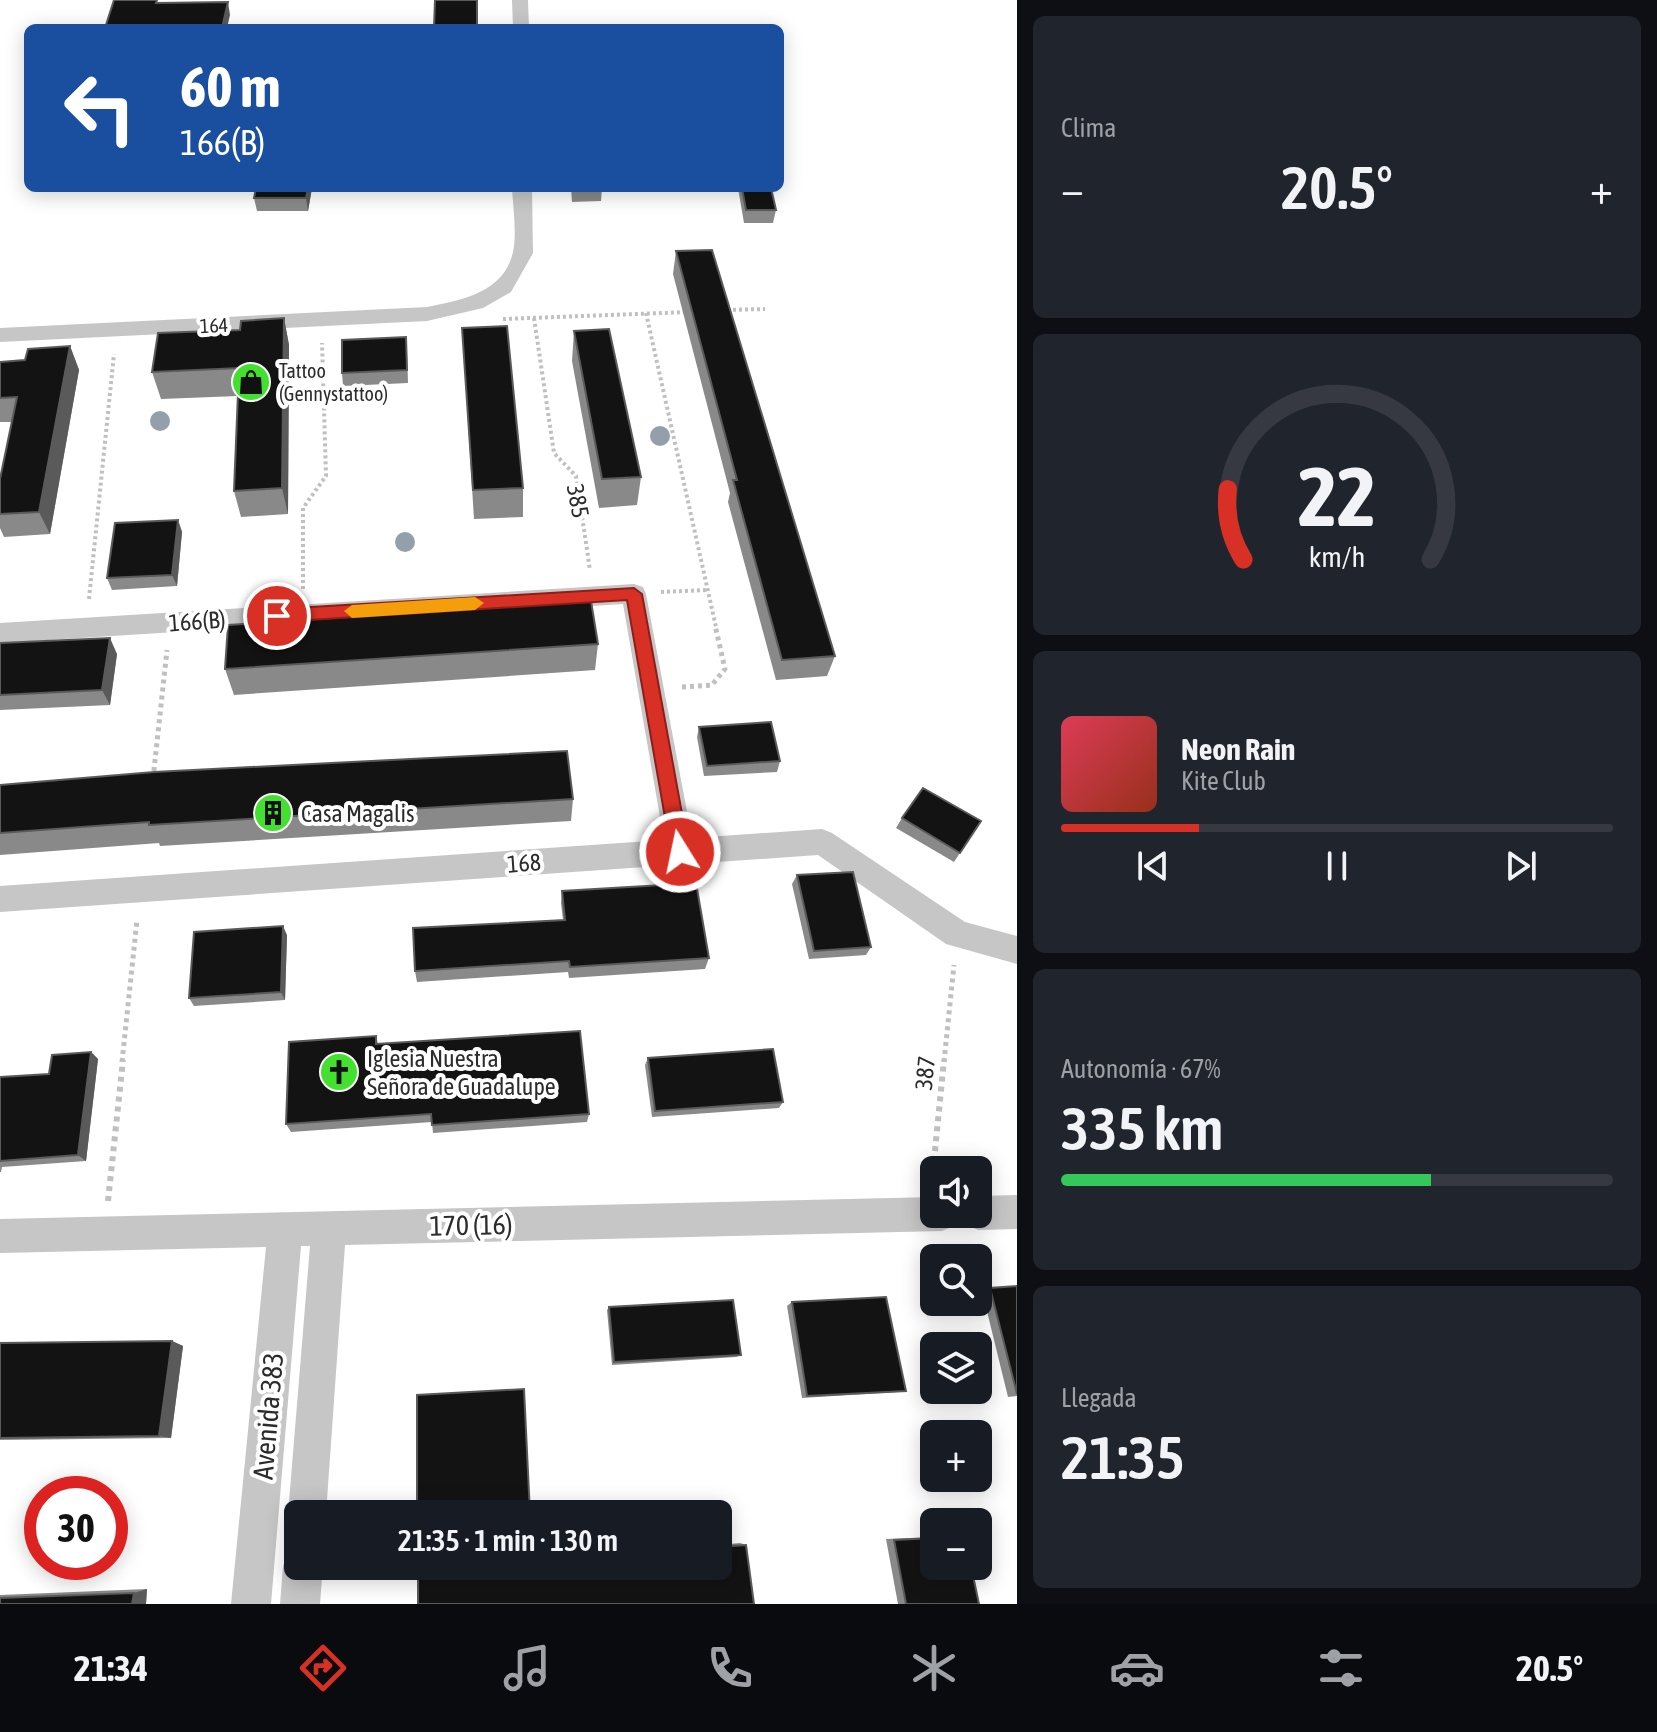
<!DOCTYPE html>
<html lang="es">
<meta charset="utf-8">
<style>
:root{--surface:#171b24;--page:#20242c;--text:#f1f3f6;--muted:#9ea1a6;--line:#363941;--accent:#d93025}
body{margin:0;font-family:"Asap Condensed",sans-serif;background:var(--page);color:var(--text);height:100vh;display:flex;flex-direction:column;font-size:30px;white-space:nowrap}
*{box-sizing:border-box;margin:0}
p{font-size:26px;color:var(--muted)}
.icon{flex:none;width:44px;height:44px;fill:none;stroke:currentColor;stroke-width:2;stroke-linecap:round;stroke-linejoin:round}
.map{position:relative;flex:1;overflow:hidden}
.details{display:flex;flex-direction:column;gap:16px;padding:16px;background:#0d0f14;width:640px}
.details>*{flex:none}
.top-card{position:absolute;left:24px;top:24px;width:760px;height:168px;border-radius:12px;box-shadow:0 4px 20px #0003;background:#1a4fa0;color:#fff;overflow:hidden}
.controls{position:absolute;left:920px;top:1156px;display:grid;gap:16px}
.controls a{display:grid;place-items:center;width:72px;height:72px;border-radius:12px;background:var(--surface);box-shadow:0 4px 20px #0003;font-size:40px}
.speed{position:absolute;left:24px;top:1476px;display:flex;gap:16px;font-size:40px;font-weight:700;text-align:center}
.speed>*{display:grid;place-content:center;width:104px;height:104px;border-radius:50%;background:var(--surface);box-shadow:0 4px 20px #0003;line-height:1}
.speed .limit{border:12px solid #d22;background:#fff;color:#111}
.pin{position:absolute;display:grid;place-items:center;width:68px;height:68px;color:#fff;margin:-34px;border:4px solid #fff;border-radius:50%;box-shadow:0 2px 8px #0007}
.me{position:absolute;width:88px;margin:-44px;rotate:350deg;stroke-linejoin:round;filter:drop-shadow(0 0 6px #0008)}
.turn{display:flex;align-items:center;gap:28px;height:168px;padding:0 24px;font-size:36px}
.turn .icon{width:104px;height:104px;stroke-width:2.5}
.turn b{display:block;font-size:56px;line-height:68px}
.big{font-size:60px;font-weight:600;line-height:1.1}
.details .tile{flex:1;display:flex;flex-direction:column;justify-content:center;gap:12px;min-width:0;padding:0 28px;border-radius:12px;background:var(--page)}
.details .dial{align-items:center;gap:0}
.dial svg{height:208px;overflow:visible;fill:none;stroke:var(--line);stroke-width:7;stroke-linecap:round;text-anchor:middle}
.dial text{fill:var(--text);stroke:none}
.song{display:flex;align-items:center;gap:24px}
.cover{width:96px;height:96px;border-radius:12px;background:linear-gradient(135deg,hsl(350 70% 55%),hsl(10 70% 35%))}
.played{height:8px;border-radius:4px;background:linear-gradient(90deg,var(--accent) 25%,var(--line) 25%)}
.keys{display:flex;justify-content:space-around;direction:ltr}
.heat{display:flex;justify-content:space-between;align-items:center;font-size:44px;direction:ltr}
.charge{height:12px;border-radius:6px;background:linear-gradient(90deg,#34c759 67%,var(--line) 0)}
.trip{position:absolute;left:284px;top:1500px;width:448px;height:80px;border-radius:12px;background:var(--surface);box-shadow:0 4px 20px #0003;font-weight:600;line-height:80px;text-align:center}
.dock{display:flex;height:128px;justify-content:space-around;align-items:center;background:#090b0e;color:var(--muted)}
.dock .icon{width:56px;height:56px}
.dock .selected{color:var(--accent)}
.dock b{font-size:36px;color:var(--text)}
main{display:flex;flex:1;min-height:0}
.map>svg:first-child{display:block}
</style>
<main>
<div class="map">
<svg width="1017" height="1604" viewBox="0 0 1017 1604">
<rect width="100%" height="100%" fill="#fff"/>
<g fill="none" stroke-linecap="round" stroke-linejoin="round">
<!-- path-far2 -->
<path stroke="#c0c0c0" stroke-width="4" stroke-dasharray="3 3" stroke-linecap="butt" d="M727 310 765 309
M646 313 716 627
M534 318 554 453 576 476 590 570
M503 319 689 312
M303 589V508L326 476 322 343
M661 592 708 590
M89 599 114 354"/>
<!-- path-far1 -->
<path stroke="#c0c0c0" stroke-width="5" stroke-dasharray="4 4" stroke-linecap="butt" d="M682 687 712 685 725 669 715 625
M153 779 167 650
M122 1062 137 920
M944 1062 954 965"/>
<!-- path -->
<path stroke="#c0c0c0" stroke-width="6" stroke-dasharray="5 5" stroke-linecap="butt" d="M932 1181 944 1060
M108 1201 123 1060"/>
<!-- street -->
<path fill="#c6c6c6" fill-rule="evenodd" d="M512 0H528L529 28H513Z
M512 188H532L533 253 511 292 483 308 427 321 0 342V328L427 307C461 300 504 293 513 252 517 233 513 208 512 188Z
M634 584 643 587 646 594 692 838 822 829 832 833 965 922 1017 936V964L946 944 818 855 0 912V886L664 840 623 604 0 643V623Z
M1017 1195V1229L978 1230 966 1225 961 1214H978V1196Z
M934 1197V1214H959L954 1226 942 1231 345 1245 326 1514H298V1529L293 1528 288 1514 310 1246H301L271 1604H231L266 1247 0 1253V1219Z
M298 1548V1566H323L320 1604H280L283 1566 289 1552Z"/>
</g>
<!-- trees -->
<g fill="#939fab">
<circle cx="160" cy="421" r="10"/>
<circle cx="660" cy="436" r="10"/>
<circle cx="405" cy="542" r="10"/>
</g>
<!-- wall -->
<path fill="#898989" d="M256 188H312L308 211H257L254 198Z
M571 188H602L601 201 572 202Z
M738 188H771L776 210 773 223H744Z
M676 251 835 656 827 676 776 680 728 502 730 493 673 274Z
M284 318 289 345 288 514 241 517 234 491 238 396 161 399 152 372 240 330Z
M462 328 523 488V517L474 519Z
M574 331 641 477 637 505 599 508 572 361Z
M70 346 79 370 50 534 4 537 0 528V479L12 422H0V362L25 360Z
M407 350 408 383 343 386 342 373Z
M178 520 182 532 177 586 112 590 107 578Z
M0 643 117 654 110 705 0 710Z
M598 644 595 670 234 695 225 669Z
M699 727 780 761 777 772 704 776 697 737Z
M0 785 573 799 571 821 160 846 159 843 0 855Z
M902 818 981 821 954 862 896 828Z
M797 875 871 947 866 955 809 959 792 884Z
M562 891 709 958 705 969 569 978 568 972 417 982 415 971 563 920 561 903Z
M287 935 285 1000 194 1006 189 998Z
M376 1036 378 1044 589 1114 587 1122 433 1133 432 1122 291 1132 286 1124Z
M91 1052 98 1059 86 1161 2 1167 1 1172H0V1077L49 1074Z
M648 1058 783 1102 779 1108 652 1117 645 1065Z
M1017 1286V1396L1008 1397 982 1291 990 1288Z
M792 1302 906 1391 898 1392 802 1398 787 1306Z
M609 1307 741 1355 736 1357 612 1365 607 1310Z
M172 1341 183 1346 171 1438 0 1440V1343Z
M934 1537V1566L979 1604H898L886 1539Z
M740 1543 746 1545 754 1604H418L532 1576 591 1575V1566H718V1545Z
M147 1589 146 1604H0V1595Z"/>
<!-- shaded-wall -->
<path fill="#5a5a5a" d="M228 2 230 15 227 28H222Z
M308 188H312L308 211 306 198Z
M284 318 289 345 288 514 282 488Z
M70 346 79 370 50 534 39 512Z
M178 520 182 532 177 586 172 575Z
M110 638 117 654 110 705 102 690Z
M283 926 287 935 285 1000 281 992Z
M91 1052 98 1059 86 1161 78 1155Z
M172 1341 183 1346 171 1438 159 1436Z
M147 1589 146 1604H132L134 1593Z"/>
<!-- building -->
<path fill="#131313" stroke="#5a5a5a" stroke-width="2" d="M114 0H157L156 3 228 2 222 28H105Z
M435 0H477V28H434Z
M256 188H308L306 198H254Z
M572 188H602V189H573Z
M742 188H771L776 210H746Z
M712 250 835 656 782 660 733 480H737L676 251Z
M284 318 282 488 234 491 239 368 152 372 158 333 240 330 241 321Z
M507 326 523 488 473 490 462 328Z
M609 329 641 477 602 479 574 331Z
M406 337 407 370 342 373V340Z
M70 346 39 512 0 514V479L17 397 0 398V362L25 360 28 349Z
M178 520 172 575 107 578 115 523Z
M591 601 598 644 225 669 228 625Z
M110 638 102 690 0 695V643Z
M771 722 780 761 707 766 699 727Z
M567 751 573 799 149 825V822L0 833V785L154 772Z
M923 788 981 821 960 853 902 818Z
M853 872 871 947 814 951 797 875Z
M696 883 709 958 570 967 569 961 415 971 413 928 565 920 562 891Z
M283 926 281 992 189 998 194 932Z
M580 1031 589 1114 432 1125 431 1114 286 1124 289 1042 376 1036V1044Z
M773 1049 783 1102 655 1111 648 1058Z
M91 1052 78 1155 0 1161V1077L49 1074 52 1055Z
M1017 1286V1394L990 1288Z
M886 1297 906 1391 807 1396 792 1302Z
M733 1300 741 1355 614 1362 609 1307Z
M172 1341 159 1436 0 1438V1343Z
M524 1389 530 1514H417V1395Z
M934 1538V1566H971L979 1604H906L894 1540Z
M746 1545 754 1604H418V1566H532V1578H594L593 1566H718V1547Z
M134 1593 132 1604H0V1598Z"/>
<!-- route -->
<path fill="#d93025" stroke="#8d1f18" stroke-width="2" d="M634 588 642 594 689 852 687 857 680 860 673 857 671 852 627 600 277 622 269 616 277 609Z"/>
<!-- slow -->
<path fill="#f59e0b" d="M475 597 484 603 475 610 352 618 344 611 352 605Z"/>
<!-- icons -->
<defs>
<g id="shop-disc" transform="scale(2)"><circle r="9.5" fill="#43e030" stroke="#fff"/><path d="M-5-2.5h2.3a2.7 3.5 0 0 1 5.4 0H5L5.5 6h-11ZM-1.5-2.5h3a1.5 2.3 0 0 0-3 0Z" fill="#111"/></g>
<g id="building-disc" transform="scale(2)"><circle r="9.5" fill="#43e030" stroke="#fff"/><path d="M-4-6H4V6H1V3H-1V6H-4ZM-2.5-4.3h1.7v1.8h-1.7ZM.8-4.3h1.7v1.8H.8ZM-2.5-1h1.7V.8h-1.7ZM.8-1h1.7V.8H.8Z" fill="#111"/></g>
<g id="church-disc" transform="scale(2)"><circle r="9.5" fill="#43e030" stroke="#fff"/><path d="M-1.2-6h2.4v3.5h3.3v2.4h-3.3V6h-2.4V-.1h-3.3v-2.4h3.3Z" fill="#111"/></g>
</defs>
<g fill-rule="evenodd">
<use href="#shop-disc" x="251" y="382"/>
<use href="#building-disc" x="273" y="813"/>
<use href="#church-disc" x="339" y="1072"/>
</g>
<g text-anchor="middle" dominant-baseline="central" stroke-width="8" stroke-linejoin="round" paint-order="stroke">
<!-- far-street labels -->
<g font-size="20" fill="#2c2c2c" stroke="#fff">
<text transform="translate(214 325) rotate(-3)">164</text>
</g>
<!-- far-poi labels -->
<g font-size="20" fill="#2c2c2c" stroke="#fff" text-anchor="start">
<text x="279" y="370">Tattoo<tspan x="279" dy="23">(Gennystattoo)</tspan></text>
</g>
<!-- street labels -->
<g font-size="24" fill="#2c2c2c" stroke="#fff">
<text transform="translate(578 501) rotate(79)">385</text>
<text transform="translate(197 621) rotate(-4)">166(B)</text>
<text transform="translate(524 863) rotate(-4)">168</text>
<text transform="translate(925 1073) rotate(-84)">387</text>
</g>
<!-- poi labels -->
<g font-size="24" fill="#2c2c2c" stroke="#fff" text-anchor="start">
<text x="301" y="813">Casa Magalis</text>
<text x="367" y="1058">Iglesia Nuestra<tspan x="367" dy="28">Señora de Guadalupe</tspan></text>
</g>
<!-- near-street labels -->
<g font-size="28" fill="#2c2c2c" stroke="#fff">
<text transform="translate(471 1225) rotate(-1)">170 (16)</text>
<text transform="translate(268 1416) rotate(-85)">Avenida 383</text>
</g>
</g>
</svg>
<div class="controls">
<a><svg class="icon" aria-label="sound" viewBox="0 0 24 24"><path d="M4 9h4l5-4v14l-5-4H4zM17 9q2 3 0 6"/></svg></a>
<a><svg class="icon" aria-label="search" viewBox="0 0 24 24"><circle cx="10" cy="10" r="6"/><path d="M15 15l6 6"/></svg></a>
<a><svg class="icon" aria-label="layers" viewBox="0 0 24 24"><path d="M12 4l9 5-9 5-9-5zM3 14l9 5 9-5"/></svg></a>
<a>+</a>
<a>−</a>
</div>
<div class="speed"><div class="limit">30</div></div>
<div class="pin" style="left:277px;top:616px;background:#d93025"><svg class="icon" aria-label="arrive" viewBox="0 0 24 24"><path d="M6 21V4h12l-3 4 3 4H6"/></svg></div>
<svg class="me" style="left:680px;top:852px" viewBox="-20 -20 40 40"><circle r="17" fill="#d93025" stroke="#fff" stroke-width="3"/><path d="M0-11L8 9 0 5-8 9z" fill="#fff"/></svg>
<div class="trip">21:35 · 1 min · 130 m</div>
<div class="top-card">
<div class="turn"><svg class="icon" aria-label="left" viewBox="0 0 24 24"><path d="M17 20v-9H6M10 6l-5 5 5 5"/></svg><div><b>60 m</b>166(B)</div></div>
</div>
</div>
<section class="details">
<div class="tile"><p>Clima</p>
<div class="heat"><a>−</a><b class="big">20.5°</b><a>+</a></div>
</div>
<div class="tile dial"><svg viewBox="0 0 100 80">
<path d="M14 69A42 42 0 1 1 86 69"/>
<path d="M14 69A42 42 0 0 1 8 42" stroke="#d93025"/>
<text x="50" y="56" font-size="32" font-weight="700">22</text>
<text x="50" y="72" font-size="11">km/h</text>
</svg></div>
<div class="tile">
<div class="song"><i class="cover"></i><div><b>Neon Rain</b><p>Kite Club</p></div></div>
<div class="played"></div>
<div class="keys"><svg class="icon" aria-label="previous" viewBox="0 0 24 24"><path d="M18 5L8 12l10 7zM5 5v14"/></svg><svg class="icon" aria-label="pause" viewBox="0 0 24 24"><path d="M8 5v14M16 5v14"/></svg><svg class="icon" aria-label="next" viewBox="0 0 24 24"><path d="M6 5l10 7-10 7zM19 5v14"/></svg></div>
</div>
<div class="tile"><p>Autonomía · 67%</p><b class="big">335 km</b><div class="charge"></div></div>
<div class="tile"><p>Llegada</p><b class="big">21:35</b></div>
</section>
</main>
<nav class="dock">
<b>21:34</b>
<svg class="icon selected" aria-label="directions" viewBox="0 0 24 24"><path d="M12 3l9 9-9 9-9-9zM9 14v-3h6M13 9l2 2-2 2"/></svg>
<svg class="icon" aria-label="music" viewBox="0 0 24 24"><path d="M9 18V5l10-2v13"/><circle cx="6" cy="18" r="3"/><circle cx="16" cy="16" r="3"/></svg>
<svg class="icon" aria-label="phone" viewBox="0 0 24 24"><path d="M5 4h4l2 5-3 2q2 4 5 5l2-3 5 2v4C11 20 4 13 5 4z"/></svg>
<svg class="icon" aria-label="climate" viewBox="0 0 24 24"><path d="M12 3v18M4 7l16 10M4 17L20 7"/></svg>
<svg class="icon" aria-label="car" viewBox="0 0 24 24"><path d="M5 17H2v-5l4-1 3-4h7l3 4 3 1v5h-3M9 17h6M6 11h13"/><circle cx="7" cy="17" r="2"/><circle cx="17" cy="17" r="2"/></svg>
<svg class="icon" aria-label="filters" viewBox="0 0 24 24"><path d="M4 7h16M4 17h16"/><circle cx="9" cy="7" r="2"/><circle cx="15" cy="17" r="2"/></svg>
<b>20.5°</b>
</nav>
